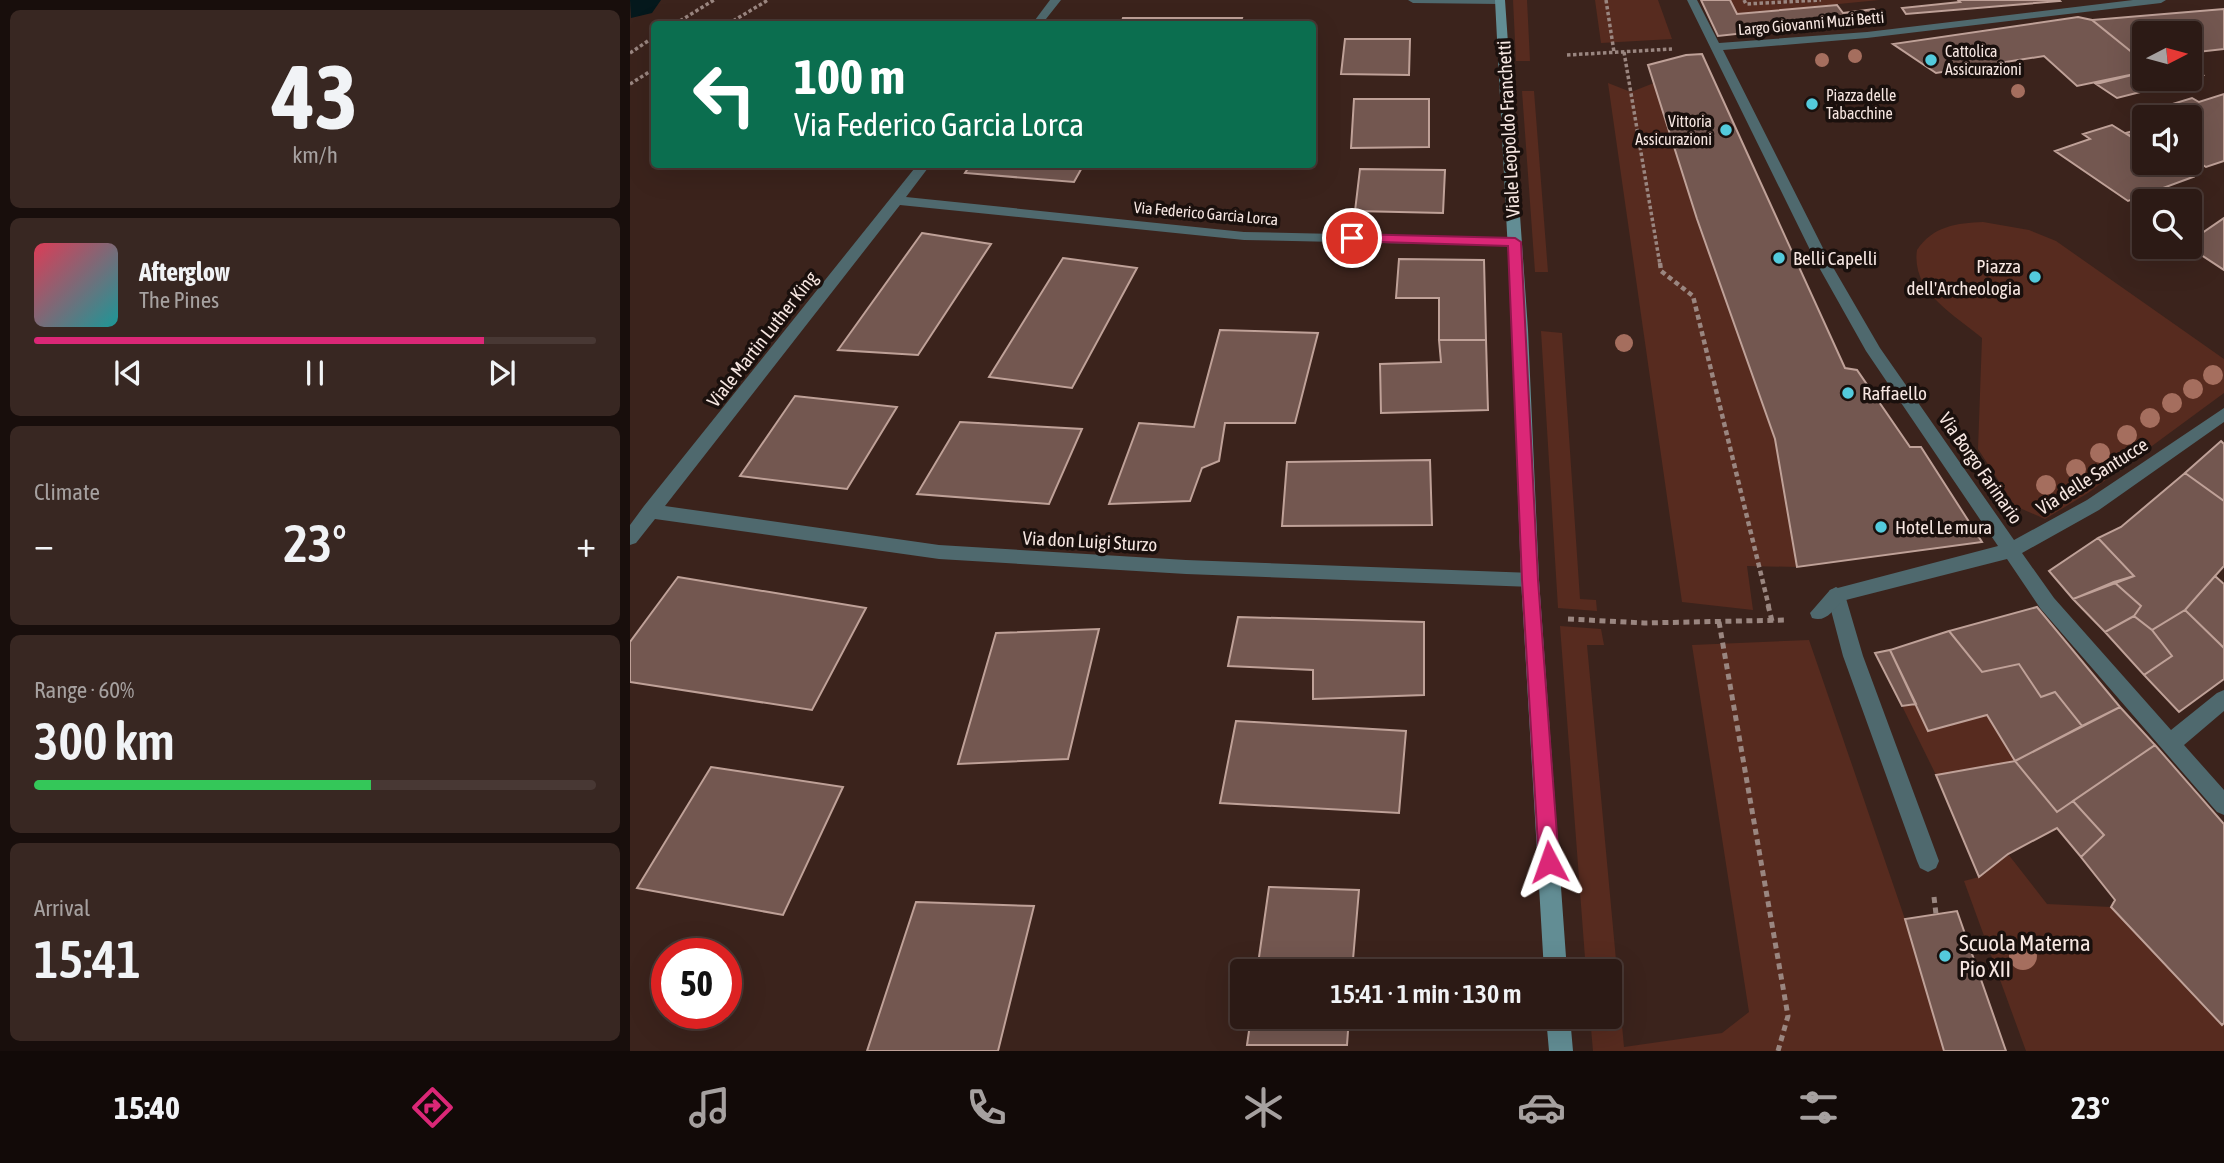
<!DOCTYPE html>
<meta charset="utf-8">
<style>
:root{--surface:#2c1a15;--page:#382722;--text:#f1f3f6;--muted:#a6a1a0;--line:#483834;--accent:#db2777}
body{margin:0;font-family:"Asap Condensed",sans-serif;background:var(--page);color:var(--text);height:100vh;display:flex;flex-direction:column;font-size:26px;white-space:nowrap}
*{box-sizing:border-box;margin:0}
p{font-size:23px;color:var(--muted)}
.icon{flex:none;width:38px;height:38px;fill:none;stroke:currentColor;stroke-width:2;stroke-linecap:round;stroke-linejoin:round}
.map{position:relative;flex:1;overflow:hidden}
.details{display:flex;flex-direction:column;gap:10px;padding:10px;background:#180e0c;width:630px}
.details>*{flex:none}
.top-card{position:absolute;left:21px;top:21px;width:665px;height:147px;border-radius:7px;box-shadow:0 7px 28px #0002,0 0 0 2px var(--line);background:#0b6e4f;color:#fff;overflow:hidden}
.needle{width:46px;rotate:84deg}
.fabs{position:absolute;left:1502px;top:21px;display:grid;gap:14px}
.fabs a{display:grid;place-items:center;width:70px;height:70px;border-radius:7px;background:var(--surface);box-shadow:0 7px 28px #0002,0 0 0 2px var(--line);font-size:35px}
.speed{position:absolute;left:21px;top:938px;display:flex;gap:14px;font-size:35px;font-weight:700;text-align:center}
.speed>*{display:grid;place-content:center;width:91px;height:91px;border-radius:50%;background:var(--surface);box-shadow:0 7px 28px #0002,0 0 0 2px var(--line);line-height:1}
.speed .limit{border:10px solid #d22;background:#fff;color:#111}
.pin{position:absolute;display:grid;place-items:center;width:60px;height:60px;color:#fff;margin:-30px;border:4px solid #fff;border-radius:50%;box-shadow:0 2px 7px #0007}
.me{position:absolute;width:77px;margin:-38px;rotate:356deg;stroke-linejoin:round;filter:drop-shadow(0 0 5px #0008)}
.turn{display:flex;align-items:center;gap:24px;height:147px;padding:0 28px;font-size:32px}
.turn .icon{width:91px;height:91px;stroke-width:2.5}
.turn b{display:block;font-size:49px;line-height:60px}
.big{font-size:52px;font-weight:600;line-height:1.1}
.details .tile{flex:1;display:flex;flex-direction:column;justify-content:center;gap:10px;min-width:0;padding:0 24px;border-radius:10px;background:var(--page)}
.details .dial{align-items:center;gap:0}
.dial b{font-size:91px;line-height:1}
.song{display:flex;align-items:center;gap:21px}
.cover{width:84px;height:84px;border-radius:10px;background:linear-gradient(135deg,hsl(350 70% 55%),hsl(180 70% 35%))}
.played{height:7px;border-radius:4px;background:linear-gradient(90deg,var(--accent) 80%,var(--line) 80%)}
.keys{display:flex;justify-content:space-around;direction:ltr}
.heat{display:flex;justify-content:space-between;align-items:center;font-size:38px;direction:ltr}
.charge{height:10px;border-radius:5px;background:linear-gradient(90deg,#34c759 60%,var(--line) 0)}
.trip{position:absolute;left:600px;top:959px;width:392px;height:70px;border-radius:7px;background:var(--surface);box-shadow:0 7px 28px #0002,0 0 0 2px var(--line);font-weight:600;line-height:70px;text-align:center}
.dock{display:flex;height:112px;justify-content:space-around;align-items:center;background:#120a08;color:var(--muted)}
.dock .icon{width:49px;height:49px}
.dock .active{color:var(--accent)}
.dock b{font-size:32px;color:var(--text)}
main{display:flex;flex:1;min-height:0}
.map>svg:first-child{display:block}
</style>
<main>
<section class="details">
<div class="tile dial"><b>43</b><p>km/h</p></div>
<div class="tile">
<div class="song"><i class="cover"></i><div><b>Afterglow</b><p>The Pines</p></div></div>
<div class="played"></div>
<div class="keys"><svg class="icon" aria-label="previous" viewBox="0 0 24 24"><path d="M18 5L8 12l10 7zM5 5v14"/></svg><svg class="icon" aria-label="pause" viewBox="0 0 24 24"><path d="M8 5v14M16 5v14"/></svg><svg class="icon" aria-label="next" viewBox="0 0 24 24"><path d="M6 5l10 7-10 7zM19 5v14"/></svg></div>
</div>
<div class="tile"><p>Climate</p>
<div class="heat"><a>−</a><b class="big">23°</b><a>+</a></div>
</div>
<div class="tile"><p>Range · 60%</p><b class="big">300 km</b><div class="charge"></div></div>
<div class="tile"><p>Arrival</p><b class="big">15:41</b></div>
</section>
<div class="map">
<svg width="1594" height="1051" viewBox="0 0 1594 1051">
<rect width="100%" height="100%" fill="#3b231c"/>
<!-- green -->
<path fill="#572b1f" d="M883 0H897L900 61H886Z
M965 0H1028L1042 39 971 43Z
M1100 0H1249L1107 14Z
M978 83 1001 92 1024 83 1067 219 1145 439 1167 567 1117 566 1123 610 1052 602Z
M892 91H904L918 272H905Z
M1353 222 1399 230 1426 241 1594 359V393L1458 493 1415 519 1385 506 1348 449 1352 338C1323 314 1281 291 1287 250 1303 226 1327 223 1353 222Z
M911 331 932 333 950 599 966 600 967 611 928 608Z
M930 626 971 629 974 645H957L994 1047 1092 1033 1119 1012 1062 645 1179 640 1275 919 1314 1051H963L960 1017H980V971H956Z
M1286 704 1357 715 1385 761 1306 775 1272 706Z
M1378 854 1417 904 1481 907 1591 1025 1594 1023V1051H1396L1334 881 1349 877Z"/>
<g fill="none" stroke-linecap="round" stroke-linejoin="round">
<!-- river -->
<path fill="#04181c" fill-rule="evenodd" d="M0 0H31L22 13 1 18Z"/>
</g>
<!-- building -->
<path fill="#735750" stroke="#bfa198" stroke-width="2" d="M1071 0H1100L1107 14 1207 5 1213 13 1244 9 1254 18 1088 36Z
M1328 0H1429L1430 1 1276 14 1272 8 1330 2Z
M1594 9V49L1559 53V33H1514V62L1462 20Z
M1448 17 1462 20 1514 62V72L1447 86 1414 56 1306 73 1263 44Z
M493 18H612L610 24H491Z
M715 39H780L779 75 711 74Z
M1072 54 1215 368 1227 370 1280 447H1291L1352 542 1167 567 1145 439 1067 219 1018 65 1056 55Z
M1559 65 1573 75 1542 84 1487 98 1466 84 1514 72V79H1559Z
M1594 94V161L1576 167 1559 156V117H1518L1545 109 1539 105 1562 98 1569 102Z
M724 99H799V147L721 148Z
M1482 125 1514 145V163H1540L1563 177 1498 201 1425 151 1460 139 1453 134Z
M1514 128V145L1496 133Z
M341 164H454L444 182 335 173Z
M730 169 815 170 813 213 725 211Z
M1594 218V270L1559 247V242Z
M292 233 361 244 288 355 208 350Z
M433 258 507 268 442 388 359 377Z
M769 259 854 260 856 340H809V298H766Z
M590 330 688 333 665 423H595L589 461 572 468 560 501 479 504 509 423 564 427Z
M809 340H856L858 410 751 413 750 364 811 362Z
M165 396 267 407 217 489 110 476Z
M330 422 452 429 419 504 287 494Z
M1591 441 1594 444V501L1555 473Z
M800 460 802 525 652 526 657 462Z
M1555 473 1594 501V566L1555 610 1522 630 1504 616 1511 606 1484 582 1504 576 1468 538 1491 527Z
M1468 538 1504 576 1443 599 1419 571Z
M1585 576 1594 584V648L1555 610Z
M48 577 236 608 182 710 0 682V642Z
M1484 582 1511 606 1504 616 1475 632 1443 599Z
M1407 607 1490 707 1452 726 1425 692 1411 697 1389 664 1352 672 1319 631Z
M1555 610 1594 648V679L1549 712 1514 675 1542 656 1522 630Z
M1504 616 1522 630 1542 656 1514 675 1475 632Z
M608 617 794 622V695L683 699V670L598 666Z
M469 629 438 759 328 764 366 633Z
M1319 631 1352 672 1389 664 1411 697 1425 692 1452 726 1385 761 1357 715 1298 731 1260 650Z
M1260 650 1286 704 1272 706 1245 653Z
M1490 707 1525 745 1427 812 1385 761Z
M606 721 776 731 769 813 590 803Z
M1525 745 1594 824V1023L1592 1025 1481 907 1485 900 1451 857 1474 835 1443 801Z
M1385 761 1427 812 1443 801 1474 835 1451 857 1427 828 1378 854 1349 877 1306 775Z
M81 767 213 787 153 915 7 888Z
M639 887 729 890 722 971H627Z
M286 902 404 906 368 1051H237Z
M1327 911 1376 1051H1314L1275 919Z
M621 1017H719L717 1045H617Z"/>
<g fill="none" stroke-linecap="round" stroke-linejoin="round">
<!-- path-far2 -->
<path stroke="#9a8680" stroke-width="3.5" stroke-dasharray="3.5 2.5" stroke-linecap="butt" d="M976 0 984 52
M1114 0 1116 4 1191 0
M45 24 84 0
M98 24 138 0
M994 52 1030 265
M0 53 24 37
M937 55 1042 49
M0 84 24 69"/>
<!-- path-far1 -->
<path stroke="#9a8680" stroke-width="4.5" stroke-dasharray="5 3.5" stroke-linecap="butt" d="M1030 263 1031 271 1063 296 1139 607"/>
<!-- path -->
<path stroke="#9a8680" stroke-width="5" stroke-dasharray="6 4.5" stroke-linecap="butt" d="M1138 605 1142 621
M938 619 1014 623 1157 620
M1089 622 1158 1016 1148 1051
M1304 897 1306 914"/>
<!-- lane -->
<path fill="#4f696e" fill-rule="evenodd" d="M1206 587 1212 590 1215 595 1233 656 1309 861 1306 868 1298 872 1290 868 1287 861 1213 656 1197 595 1200 590Z"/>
<!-- street -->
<path fill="#4f696e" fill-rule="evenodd" d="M420 0H431L412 24H402Z
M778 0H875V1L870 4 783 3Z
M1057 0H1067L1089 43 1237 32 1503 0H1536L1531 3 1237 38 1093 50 1200 262 1250 348 1384 540 1457 500 1594 408V422L1469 510 1392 553 1424 598 1541 730 1587 693 1594 690V711L1554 745 1594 790V815L1587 812 1410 608 1377 559 1212 601C1203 610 1196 623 1182 618L1180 613 1200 590 1368 546 1236 351 1186 262Z
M288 164H301L276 197 614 232 885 238 892 242 885 246 614 240 270 205 35 506 309 545 556 560 900 573 906 575 909 580 906 585 900 587 556 574 309 559 25 519 6 543 0 545V525L14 506Z"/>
<!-- secondary -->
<path fill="#628d94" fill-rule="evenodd" d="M865 0H875L898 330 909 580 937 971H914L891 580 882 330Z
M916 1017H940L943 1051H919Z"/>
</g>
<!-- trees -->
<g fill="#a56e5e">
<circle cx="1225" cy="56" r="7"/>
<circle cx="1192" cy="60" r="7"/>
<circle cx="1388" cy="91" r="7"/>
<circle cx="994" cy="343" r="9"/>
<circle cx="1583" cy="375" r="10"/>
<circle cx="1563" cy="389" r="10"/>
<circle cx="1542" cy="403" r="10"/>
<circle cx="1520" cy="418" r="10"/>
<circle cx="1497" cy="435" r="10"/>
<circle cx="1470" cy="453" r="10"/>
<circle cx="1446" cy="469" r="10"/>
<circle cx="1416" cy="485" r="10"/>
<circle cx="1393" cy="956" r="14"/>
</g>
<!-- route -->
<path fill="#db2777" stroke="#8e194d" stroke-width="2" d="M722 234 885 238 891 242 908 580 929 862 926 869 919 872 912 869 909 862 892 580 878 246 718 241V236Z"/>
<!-- markers -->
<g fill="#53cadc" stroke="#1a100d" stroke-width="2.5">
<circle cx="1301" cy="60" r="7"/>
<circle cx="1182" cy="104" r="7"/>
<circle cx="1096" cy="130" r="7"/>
<circle cx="1149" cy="258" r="7"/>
<circle cx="1405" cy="277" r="7"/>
<circle cx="1218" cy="393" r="7"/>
<circle cx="1251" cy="527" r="7"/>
<circle cx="1315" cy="956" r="7"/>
</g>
<g text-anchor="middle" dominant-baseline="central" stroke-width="7" stroke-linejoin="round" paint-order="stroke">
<!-- far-street labels -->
<g font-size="16" fill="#f6e6e1" stroke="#1a100d">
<text transform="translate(1181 23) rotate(-5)">Largo Giovanni Muzi Betti</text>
<text transform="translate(576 213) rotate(5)">Via Federico Garcia Lorca</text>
</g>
<!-- far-poi labels -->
<g font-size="16" fill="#f6e6e1" stroke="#1a100d" text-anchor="start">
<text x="1315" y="51">Cattolica<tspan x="1315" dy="18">Assicurazioni</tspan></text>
<text x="1196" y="95">Piazza delle<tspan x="1196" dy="18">Tabacchine</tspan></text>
<text x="1082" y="121" text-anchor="end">Vittoria<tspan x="1082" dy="18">Assicurazioni</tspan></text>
</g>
<!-- street labels -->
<g font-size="19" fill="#f6e6e1" stroke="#1a100d">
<text transform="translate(878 129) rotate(-93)">Viale Leopoldo Franchetti</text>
<text transform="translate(132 339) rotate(-52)">Viale Martin Luther King</text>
<text transform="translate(1351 468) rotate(55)">Via Borgo Farinario</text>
<text transform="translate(1462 476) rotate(-32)">Via delle Santucce</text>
<text transform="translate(460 541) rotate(3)">Via don Luigi Sturzo</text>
</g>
<!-- poi labels -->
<g font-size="19" fill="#f6e6e1" stroke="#1a100d" text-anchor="start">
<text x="1163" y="258">Belli Capelli</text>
<text x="1391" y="266" text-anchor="end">Piazza<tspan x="1391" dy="22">dell'Archeologia</tspan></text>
<text x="1232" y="393">Raffaello</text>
<text x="1265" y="527">Hotel Le mura</text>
</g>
<!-- near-poi labels -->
<g font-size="23" fill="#f6e6e1" stroke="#1a100d" text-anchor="start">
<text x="1329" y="943">Scuola Materna<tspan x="1329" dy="26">Pio XII</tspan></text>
</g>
</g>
</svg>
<div class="fabs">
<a><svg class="needle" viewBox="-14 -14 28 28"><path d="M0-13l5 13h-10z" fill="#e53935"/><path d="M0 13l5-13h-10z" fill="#a6a1a0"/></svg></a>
<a><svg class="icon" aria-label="sound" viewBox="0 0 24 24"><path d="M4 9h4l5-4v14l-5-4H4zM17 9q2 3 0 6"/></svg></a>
<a><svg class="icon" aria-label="search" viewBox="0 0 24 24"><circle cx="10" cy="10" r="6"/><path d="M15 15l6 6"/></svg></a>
</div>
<div class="speed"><div class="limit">50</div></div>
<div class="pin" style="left:722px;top:238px;background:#d93025"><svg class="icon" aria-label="arrive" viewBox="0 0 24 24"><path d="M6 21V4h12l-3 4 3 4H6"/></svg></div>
<svg class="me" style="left:919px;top:862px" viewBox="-20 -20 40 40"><path d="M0-17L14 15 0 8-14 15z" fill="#db2777" stroke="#fff" stroke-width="4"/></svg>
<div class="trip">15:41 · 1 min · 130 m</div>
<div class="top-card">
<div class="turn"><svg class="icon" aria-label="left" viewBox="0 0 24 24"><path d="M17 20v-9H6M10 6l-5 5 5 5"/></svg><div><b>100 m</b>Via Federico Garcia Lorca</div></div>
</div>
</div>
</main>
<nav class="dock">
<b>15:40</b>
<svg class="icon active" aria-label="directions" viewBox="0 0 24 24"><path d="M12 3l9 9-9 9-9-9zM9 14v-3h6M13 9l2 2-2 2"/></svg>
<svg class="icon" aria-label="music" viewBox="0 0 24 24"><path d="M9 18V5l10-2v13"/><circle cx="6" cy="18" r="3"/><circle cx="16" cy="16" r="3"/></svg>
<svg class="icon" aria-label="phone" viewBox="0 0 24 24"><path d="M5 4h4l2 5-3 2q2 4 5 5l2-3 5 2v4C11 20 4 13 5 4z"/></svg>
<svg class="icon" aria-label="climate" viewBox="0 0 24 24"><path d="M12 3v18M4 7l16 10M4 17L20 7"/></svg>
<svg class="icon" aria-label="car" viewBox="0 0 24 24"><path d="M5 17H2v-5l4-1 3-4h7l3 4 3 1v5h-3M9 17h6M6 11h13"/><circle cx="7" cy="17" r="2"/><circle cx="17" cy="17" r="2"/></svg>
<svg class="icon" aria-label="filters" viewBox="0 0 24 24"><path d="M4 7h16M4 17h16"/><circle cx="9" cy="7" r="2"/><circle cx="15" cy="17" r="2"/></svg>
<b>23°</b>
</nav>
